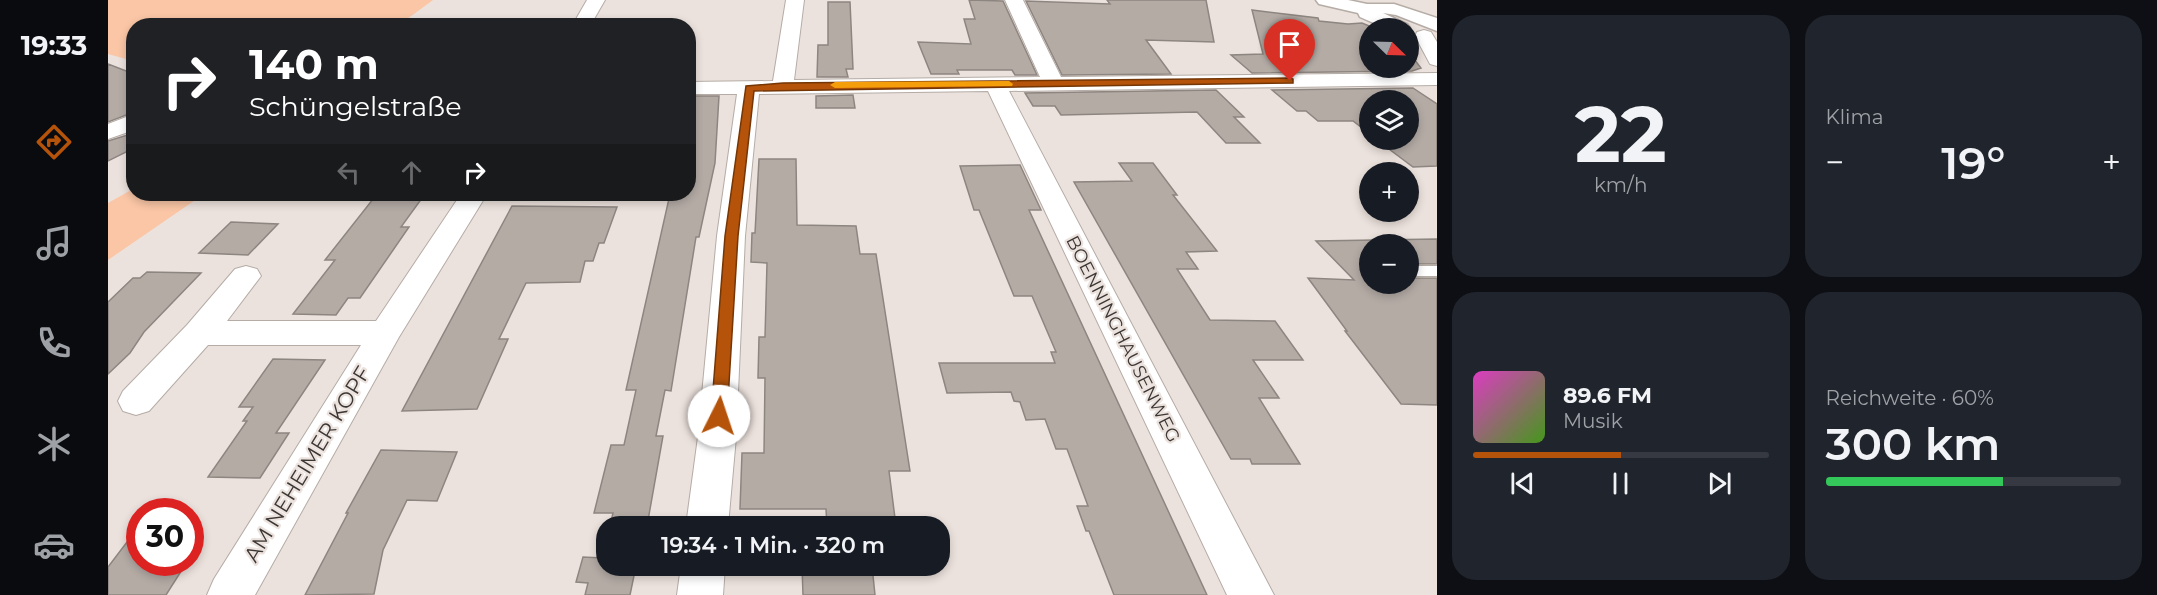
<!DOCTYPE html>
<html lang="de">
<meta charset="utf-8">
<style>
:root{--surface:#171b24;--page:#20242c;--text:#f1f3f6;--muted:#9ea1a6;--line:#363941;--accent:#b45309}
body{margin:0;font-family:Montserrat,sans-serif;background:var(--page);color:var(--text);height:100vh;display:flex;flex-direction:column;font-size:22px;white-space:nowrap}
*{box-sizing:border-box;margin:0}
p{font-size:20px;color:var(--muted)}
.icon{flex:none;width:33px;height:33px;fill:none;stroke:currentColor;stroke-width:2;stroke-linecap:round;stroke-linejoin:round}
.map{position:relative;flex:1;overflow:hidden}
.panel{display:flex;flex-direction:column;gap:15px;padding:15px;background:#0d0f14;width:720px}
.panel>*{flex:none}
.hud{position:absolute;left:18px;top:18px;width:570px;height:183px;border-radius:24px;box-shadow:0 3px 9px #0003;background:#202124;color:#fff;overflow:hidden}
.needle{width:39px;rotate:113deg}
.controls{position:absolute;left:1251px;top:18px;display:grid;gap:12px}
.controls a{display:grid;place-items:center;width:60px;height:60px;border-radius:50%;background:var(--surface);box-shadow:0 3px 9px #0003;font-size:30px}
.speed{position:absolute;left:18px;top:498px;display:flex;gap:12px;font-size:30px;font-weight:700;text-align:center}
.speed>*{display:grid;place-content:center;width:78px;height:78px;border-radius:50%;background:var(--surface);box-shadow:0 3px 9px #0003;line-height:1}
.speed .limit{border:9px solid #d22;background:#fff;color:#111}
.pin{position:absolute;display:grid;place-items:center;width:51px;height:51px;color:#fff;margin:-62px -26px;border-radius:50% 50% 50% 0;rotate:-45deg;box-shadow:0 0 6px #0007}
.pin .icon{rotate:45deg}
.me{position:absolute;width:66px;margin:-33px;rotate:4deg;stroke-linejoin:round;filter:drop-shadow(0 0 4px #0008)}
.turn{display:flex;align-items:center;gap:21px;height:126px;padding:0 24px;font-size:27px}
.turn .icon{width:78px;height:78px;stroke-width:2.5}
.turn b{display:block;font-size:42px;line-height:51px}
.lanes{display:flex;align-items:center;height:57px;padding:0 24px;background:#0003;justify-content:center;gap:30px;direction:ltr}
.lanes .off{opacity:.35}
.big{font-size:45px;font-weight:600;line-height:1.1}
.panel .card{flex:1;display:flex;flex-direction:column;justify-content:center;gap:9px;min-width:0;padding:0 21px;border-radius:24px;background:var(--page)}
.panel .dial{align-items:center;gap:0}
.dial b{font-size:78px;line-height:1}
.song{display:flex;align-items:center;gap:18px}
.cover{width:72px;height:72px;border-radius:9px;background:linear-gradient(135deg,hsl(310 70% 55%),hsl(100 70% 35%))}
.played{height:6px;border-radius:3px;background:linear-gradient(90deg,var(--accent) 50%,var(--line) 50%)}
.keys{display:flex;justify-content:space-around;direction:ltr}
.heat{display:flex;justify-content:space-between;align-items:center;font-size:33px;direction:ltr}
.charge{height:9px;border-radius:4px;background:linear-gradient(90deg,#34c759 60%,var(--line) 0)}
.panel .tiles{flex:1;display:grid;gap:15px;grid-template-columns:repeat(2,1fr)}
.trip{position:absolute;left:488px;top:516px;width:354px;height:60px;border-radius:24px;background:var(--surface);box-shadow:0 3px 9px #0003;font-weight:600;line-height:60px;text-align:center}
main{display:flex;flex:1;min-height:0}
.dock{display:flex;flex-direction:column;width:108px;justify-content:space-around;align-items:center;background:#090b0e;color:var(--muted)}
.dock .icon{width:42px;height:42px}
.dock .active{color:var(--accent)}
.dock b{font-size:27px;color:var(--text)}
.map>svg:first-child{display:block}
</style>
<main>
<nav class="dock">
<b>19:33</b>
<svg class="icon active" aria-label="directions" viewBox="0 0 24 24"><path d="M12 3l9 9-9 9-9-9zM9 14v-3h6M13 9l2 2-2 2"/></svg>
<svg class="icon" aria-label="music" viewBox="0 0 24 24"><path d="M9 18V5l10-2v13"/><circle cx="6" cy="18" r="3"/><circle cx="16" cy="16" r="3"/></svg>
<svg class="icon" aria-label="phone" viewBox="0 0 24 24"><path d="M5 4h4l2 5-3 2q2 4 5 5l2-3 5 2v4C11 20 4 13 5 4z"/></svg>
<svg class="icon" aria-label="climate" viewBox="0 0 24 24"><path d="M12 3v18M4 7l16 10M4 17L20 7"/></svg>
<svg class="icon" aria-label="car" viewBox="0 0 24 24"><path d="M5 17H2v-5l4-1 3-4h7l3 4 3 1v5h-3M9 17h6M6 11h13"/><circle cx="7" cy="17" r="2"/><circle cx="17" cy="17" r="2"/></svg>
</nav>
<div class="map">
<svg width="1329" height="595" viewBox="0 0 1329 595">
<rect width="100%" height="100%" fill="#ece2dd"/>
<!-- green -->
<path fill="#fac6a6" d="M0 0H325L291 25 26 26 25 61 0 54Z
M25 189 26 194H96L0 260V203Z"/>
<!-- building -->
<path fill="#b4aba5" stroke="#8d8580" stroke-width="1.5" d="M861 0 895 1 929 75H907L904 70H849L851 74H823L810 42 863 44 856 19H867Z
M999 0H1098L1106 42 1038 40 1063 74 954 75 918 1 1002 4Z
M720 2H742L745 69H738L740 77H709L710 45H720Z
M1144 10 1210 18 1211 21 1240 24 1254 23 1266 28H1262V68H1300V51L1313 68 1304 71 1144 73 1123 55 1155 54Z
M0 64 26 74V112L0 122Z
M1305 88 1329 104V166L1305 167 1269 140H1300V100H1262V134L1245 121H1210L1198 111H1189L1164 90Z
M1108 90 1136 117H1126L1152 143H1118L1089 112 953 115 947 106H925L917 93Z
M745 95 747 108H708V96Z
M580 96H611L607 163 591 237H588L563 391 557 390 548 436H555L539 526H502L505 513H486L503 445H516L528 390H518L562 194H580Z
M26 133V148L0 161V141Z
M651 159H688L689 225 748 226 752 254H768L802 471H781L788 526H719L718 509H632L634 453H656L657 378H650L651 337H657L659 263 643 262 644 233H647Z
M1011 163H1045L1069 195H1065L1109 251 1078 252 1090 269H1069L1102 320 1167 321 1195 360H1145L1171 398H1151L1192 464H1144L1142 459H1123L966 182 1024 181Z
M912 165 933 210H921L1099 595H1006L981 531H978L969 506H980L959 449H948L937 419 918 420 912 402 906 401 903 392 839 393 831 363H947L943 352H948L924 296H906L871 210H866L852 166Z
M269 194H317L293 227H301L252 298H240L228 315 185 314 227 260H217Z
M404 206 509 207 496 243H491L485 261H477L472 282 418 283 391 339H400L369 409 294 411Z
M123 222 170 224 140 255 91 253Z
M1329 239V264H1300V244H1262V284H1300V278H1329V405L1293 404 1237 331H1239L1200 278 1246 280 1208 241Z
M39 272 93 273 36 332 22 353 0 374V302L25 278H32Z
M165 359 217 360 168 433H181L152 478 100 477 139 421H135L145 407H131Z
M273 450 349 452 329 501 299 500 275 550 266 594 197 595 240 513H238Z
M32 525V562H79L58 595H0V567Z
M498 545V566H528L522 595H477L480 583 468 582 475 557 495 558Z
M694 566H764L767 595H695Z"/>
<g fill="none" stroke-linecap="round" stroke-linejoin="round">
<!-- lane casing -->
<g stroke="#b5aca6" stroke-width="4">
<path id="lane" d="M1300 266H1329V276H1300Z"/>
</g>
<!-- street casing -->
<g stroke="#b5aca6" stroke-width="2">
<path id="street" d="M479 0H497L482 26H464Z
M678 0H696L686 80 932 77 897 0H915L953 77 1329 73V85L901 91 1166 595H1119L880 91 651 94 637 236 628 437 620 526H578L590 437 609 236 629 94H580V82L665 81Z
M1316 30 1323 32 1329 42V66L1322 64 1307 36 1309 32Z
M26 114V130L0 139V124Z
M353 194H379L291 337 147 595H99L106 579 253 345H100L41 411 28 415 15 411 10 401 15 391 79 325 127 269 138 266 149 269 153 276 119 321H268Z
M573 566H617L615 595H569Z"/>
</g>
<!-- secondary casing -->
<g stroke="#b5aca6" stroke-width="3">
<path id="secondary" d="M1208 0H1240L1259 4H1286L1329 18V31L1288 15 1275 13 1299 24 1302 28H1277L1252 17 1250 13 1211 4Z"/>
</g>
<!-- lane -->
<use href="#lane" fill="#fff" fill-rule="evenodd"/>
<!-- street -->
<use href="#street" fill="#fff" fill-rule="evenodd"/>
<!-- secondary -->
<use href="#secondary" fill="#fff" fill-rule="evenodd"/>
</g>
<!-- route -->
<path fill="#b45309" stroke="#753606" stroke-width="1.5" d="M1182 78 1185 79V83L646 91 630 236 619 416 617 421 611 423 605 421 603 416 617 236 638 86 675 83Z"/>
<!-- slow -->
<path fill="#f59e0b" d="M901 81 905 84 904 86 727 88 722 85 727 82Z"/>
<g text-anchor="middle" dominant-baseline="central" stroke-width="4.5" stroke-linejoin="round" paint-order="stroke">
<!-- street labels -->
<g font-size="18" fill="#3b3735" stroke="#ece2dd">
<text transform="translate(1015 339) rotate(63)">BOENNINGHAUSENWEG</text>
</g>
<!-- near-street labels -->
<g font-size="21" fill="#3b3735" stroke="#ece2dd">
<text transform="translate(199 464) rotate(-59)">AM NEHEIMER KOPF</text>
</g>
</g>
</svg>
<div class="controls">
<a><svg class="needle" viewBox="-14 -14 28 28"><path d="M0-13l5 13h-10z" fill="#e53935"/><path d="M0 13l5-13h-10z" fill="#9ea1a6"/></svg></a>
<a><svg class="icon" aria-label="layers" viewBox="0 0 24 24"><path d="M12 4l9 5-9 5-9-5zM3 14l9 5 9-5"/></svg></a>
<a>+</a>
<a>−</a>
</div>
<div class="speed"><div class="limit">30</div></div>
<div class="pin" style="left:1182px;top:81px;background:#d93025"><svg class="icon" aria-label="arrive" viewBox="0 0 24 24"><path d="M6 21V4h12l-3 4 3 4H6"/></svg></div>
<svg class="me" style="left:611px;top:416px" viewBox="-20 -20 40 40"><circle r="19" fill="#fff"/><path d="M0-13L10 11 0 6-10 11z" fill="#b45309"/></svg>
<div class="trip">19:34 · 1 Min. · 320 m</div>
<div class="hud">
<div class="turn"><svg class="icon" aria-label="right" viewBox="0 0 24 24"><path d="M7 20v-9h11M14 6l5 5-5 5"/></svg><div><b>140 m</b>Schüngelstraße</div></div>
<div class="lanes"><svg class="icon off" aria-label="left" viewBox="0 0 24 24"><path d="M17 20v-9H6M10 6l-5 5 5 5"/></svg><svg class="icon off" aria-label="ahead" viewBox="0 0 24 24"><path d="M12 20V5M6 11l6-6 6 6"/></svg><svg class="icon" aria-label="right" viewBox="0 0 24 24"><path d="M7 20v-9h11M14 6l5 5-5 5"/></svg></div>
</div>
</div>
<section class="panel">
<div class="tiles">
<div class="card dial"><b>22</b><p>km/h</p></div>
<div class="card"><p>Klima</p>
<div class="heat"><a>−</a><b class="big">19°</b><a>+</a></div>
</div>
<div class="card">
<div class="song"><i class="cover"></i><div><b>89.6 FM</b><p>Musik</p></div></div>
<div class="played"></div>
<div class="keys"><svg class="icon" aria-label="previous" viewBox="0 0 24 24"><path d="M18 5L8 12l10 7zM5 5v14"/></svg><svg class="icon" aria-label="pause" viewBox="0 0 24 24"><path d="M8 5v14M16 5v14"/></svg><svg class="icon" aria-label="next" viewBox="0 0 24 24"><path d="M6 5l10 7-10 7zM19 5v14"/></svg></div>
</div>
<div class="card"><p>Reichweite · 60%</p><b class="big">300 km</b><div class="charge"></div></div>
</div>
</section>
</main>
